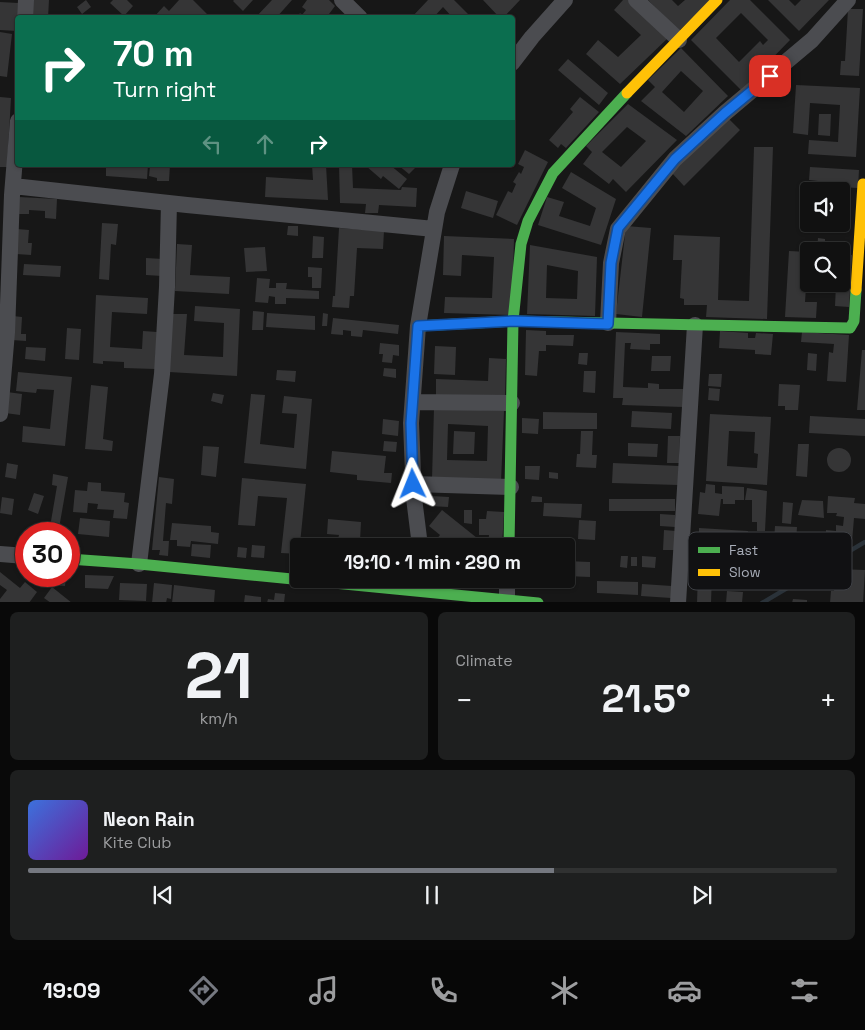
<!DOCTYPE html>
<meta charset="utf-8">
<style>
:root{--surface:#111;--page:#1e1f1f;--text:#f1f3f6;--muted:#9c9d9f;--line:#303131;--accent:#757880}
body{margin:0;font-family:"Space Grotesk",sans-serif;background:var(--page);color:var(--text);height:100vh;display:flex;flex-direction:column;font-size:19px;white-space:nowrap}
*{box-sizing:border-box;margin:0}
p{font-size:16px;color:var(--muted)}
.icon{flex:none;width:28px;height:28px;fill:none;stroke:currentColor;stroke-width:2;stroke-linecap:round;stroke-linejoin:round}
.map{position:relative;height:602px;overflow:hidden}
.details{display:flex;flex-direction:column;gap:10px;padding:10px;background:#090909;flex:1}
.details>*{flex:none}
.hud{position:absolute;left:15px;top:15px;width:500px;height:152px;border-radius:5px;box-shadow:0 1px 4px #0004,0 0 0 1px var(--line);background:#0b6e4f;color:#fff;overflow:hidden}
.buttons{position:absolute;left:800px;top:182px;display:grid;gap:10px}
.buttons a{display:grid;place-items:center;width:50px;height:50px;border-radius:5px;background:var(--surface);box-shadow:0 1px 4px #0004,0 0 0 1px var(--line);font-size:25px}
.speed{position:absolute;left:15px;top:522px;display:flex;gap:10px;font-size:25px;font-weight:700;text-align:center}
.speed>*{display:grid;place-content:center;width:65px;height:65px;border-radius:50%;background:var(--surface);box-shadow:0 1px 4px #0004,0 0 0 1px var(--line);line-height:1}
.speed .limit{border:8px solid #d22;background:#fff;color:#111}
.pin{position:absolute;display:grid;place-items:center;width:42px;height:42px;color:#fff;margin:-21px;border-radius:10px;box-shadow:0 2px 8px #0006}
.me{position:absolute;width:55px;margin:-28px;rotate:358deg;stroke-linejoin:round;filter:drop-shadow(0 0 4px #0008)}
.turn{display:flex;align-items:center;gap:18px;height:105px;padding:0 15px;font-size:22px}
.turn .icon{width:65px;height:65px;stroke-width:2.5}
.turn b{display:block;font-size:35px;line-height:42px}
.lanes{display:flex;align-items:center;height:48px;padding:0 15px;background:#0003;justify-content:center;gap:25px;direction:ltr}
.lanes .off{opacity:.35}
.big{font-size:38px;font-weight:800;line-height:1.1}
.details .widget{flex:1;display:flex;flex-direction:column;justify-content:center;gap:8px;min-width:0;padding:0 18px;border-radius:8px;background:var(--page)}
.details .dial{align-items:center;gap:0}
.dial b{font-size:65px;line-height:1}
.song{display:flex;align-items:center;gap:15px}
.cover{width:60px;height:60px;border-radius:8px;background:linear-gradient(135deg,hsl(220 70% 55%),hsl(280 70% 35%))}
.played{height:5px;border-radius:2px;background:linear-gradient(90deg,var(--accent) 65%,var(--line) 65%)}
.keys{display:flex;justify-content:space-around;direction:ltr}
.heat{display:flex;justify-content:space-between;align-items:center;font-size:28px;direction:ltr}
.details .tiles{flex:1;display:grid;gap:10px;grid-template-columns:1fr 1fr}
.widget:last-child{grid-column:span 2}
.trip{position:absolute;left:290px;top:538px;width:285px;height:50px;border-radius:5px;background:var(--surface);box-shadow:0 1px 4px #0004,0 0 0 1px var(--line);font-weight:800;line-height:50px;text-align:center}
.tab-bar{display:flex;height:80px;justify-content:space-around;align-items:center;background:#070707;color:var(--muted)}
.tab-bar .icon{width:35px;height:35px}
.tab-bar .on{color:var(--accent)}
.tab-bar b{font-size:22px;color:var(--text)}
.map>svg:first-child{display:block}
</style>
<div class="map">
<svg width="865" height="603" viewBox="0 0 865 603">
<rect width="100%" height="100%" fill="#171717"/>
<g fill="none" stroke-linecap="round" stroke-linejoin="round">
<!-- stream -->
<path stroke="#2a3239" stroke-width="4.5" d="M762 603 865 542"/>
</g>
<!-- building -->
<path fill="#353536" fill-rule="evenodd" d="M33 0H49L48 18H32Z
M86 0 91 7 82 14 77 7Z
M113 0H127L133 6 124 16 110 3Z
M179 0H193L211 18H190L187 14 184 18H153L164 6 169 11Z
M234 0H253L243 11 233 1Z
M272 0H292L276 18H255Z
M307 0H329L335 6 326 18H297L300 13 302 15 306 10 302 7Z
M428 0H454L472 18H453L443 7 433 18H411Z
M483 0H520L503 18H500Z
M623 0H629L669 37 620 84 586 54 598 40 618 57 641 35 614 10Z
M648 0H672L678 6 685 0H710L679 31Z
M730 0H750L790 40 754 77 758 81 745 94 691 40ZM741 13 768 40 763 45 760 41 739 62 716 38Z
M768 0H789L795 6 801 0H829L799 31Z
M0 2 18 3 17 31 0 30Z
M848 9H863L859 76 840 75 841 61H845Z
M0 32 12 34 7 77 0 76Z
M681 48 728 96 686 136 641 101 655 87 648 80ZM681 71 703 91 684 112 662 92Z
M568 59 608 93 599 105 558 70Z
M796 85 860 88 856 157 808 154 809 140 838 142 840 105 810 103 808 135 793 133Z
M0 97 11 98 7 167H0Z
M580 97 599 112 566 148 561 144 558 148 549 140 573 112 570 109Z
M628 104 677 140 626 192 613 179 609 184 583 164 592 152 586 146ZM627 127 646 141 621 167 602 152Z
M819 114H831L830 136 818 135Z
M727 117 740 130 684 186 671 172Z
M754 147H773L767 319 706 317 707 305H684V299L680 298 682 260H673L674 235 720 237 718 300 749 301Z
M525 150 548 162 517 225 496 215 508 191 512 193 516 184 513 182 519 172 521 174 524 167 518 164Z
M106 165H148L147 179 106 176Z
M157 165H170L169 181H157V178L149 176 150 166H157Z
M312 165H326L328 200 265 197 266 177 313 180Z
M339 165H352L353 188 401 190 402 187 417 188 416 207 379 205 378 213H365L366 204 340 203Z
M367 165H390L407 179 399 189 383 176 381 179 366 166Z
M398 165H418L409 174Z
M810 167 859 170 858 188 818 186V181L809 180Z
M571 172 616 199 601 245 538 225 547 197 564 202 559 216 590 226 596 208 562 188Z
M466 191 498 201 493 218 461 208Z
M19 197 57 199 56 219 45 218V211L29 210V214H18Z
M102 223 118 224 116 245 111 244 109 280 99 279Z
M288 226H298V236L287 235Z
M626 226 651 228 642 317 616 314Z
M339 228 384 231 383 249 357 248 354 296H350L349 308 332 307 333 296H335Z
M17 229 29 230 28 243H32L31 255 16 254Z
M313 236 324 237 323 258H312Z
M444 236 514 239 512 315 444 313 445 297 492 298 494 257 462 255 461 276 443 275Z
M818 238 825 239V251H817Z
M177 244 192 245 190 275 230 277 229 294 175 291Z
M530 245 597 257 595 316 527 314ZM547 265 578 271 577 299 546 298Z
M265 247 267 271 246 272 244 248Z
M789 251 809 252V272H807L805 302H817L816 318 785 317Z
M841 254 852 255 849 307 835 306 836 284H841Z
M146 258 163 259 162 276 146 275Z
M24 264 61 266 60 277 23 275Z
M308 267 322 268 321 288H312V277H308Z
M257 278 270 279 269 288H276V283H287L286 289 319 291V299L286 298V304H275V297L269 296 268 303 255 302Z
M96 295 148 298 147 314 112 312 110 347 142 349 143 331 157 332 155 369 124 368V362L103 361V364L93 363Z
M195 306 240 309 237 376 169 372 172 314H187L184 355 223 357 224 323 194 321Z
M253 311 264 312 263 330H252Z
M267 313 315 316V330L266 327Z
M323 313 328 314 327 326H322Z
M13 316 22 317 21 334H26V341L12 340Z
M333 318 399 325 398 334 363 330 362 337 351 336V331L343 330V335L331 334Z
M67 328 81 329 79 360 65 359Z
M526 330 546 331V335H574L573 346 546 345V351H539L537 376 525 375Z
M720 331 748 333V338H755L756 333 773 334 771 355 755 354V350L719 348Z
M616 332 660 334V344H650V350L630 349 631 343H625L623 387 648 388V383L659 384V389H684L683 407 622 405 623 398H613Z
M802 332 849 335 846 382 827 381 829 352 833 353 834 344 801 342Z
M380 343 399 345V356L393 355 392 363 382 362 383 354H379Z
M435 346 456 347 455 375 434 374Z
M26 347 46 348 45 361 25 359Z
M862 350H865V410H857Z
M579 353H588L587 365 578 364Z
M808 353 817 354 816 371 807 370Z
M652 356H671L670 371H651Z
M489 358 506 359 505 398 436 395V379L488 381Z
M384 368 396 369V378L383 376Z
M277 370 296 371 295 382 276 380Z
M584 371H596L595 393 583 392Z
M18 372 72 377 65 446 22 442 23 426 50 429 54 390 37 389 36 393 16 391Z
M709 374H722L721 387 708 386Z
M779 384 800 385 798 410H785V406H778Z
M91 385 108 387 103 439 113 441 112 451 85 449Z
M709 388 720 389 719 401 708 400Z
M7 392 22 394 20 415 5 413Z
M213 393 224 395 222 404 211 401Z
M251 394 265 395 260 444 294 448 297 414 282 413 284 396 312 399 306 469 244 463Z
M434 408 504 411 501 482 432 479ZM448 424 488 426 487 461 447 460Z
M632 411 672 413 671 429 631 427Z
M543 412 597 413V429H543Z
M710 414 771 417 767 485 706 481ZM729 431 755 432 754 453 758 454 757 468 727 466Z
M810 416 865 419V436L809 433Z
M522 418 539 419 538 434 522 433Z
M383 419 399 421 398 436 382 434Z
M454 431 475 432 474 454H453Z
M581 431H593L592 455H597L596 468 576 467 577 454H580Z
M668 436H680L679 463H667Z
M384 441 397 442 396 452 383 451Z
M628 443 658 444 657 457 628 456Z
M798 444H809L807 477 796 476Z
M203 446 219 447 216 477 201 475Z
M827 460a12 12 0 1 1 24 0a12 12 0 1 1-24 0Z
M332 451 386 456 384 473H392L391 483 357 480V475L330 472Z
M7 463 18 465 16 479 5 477Z
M613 463 679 466 678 485 612 483Z
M525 466H540L539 480 525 479Z
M549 472 558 473V479L549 478Z
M53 474 68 477 58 534H37L38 525 50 527 57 486 52 485Z
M159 477 174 479 172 504 166 503 163 541H169L168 556 159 555 160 550H152Z
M242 478 306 484 299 554 281 553 287 498 258 496 255 526 238 525Z
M88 482 101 483V491L125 493 124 502 129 503 127 519 113 518 114 510 97 509 98 504 88 503 87 513 73 512 75 490 87 491Z
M706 484 715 485V493L722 494V486L744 487V500H735V504H723V499H721L719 516 698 514 700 492 705 493Z
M747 488 767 491 765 531H757V522H752V500H745Z
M34 493 44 496 38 514 28 510Z
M431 496 449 497 448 507 430 506Z
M532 496 542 497V502H531Z
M828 496 855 498 854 503 865 504V519L854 518 852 542 826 540V530L836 531V525L843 526 844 517 836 516 837 513H827Z
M2 497 14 499 12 515 0 513Z
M609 499H675V511H609Z
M802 500 823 501 824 518 798 515Z
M783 502 793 503 791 524 782 523Z
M544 503 582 504 581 518 543 516Z
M442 510 487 546H454L447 540 442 546H431L440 535 429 526Z
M464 510H472V524L464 523Z
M487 511 504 512 502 546H488L489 535H479V519H486Z
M660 514 675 515V527L660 526Z
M80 518 110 521 109 537 78 534Z
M328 519 361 522 360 541 338 539 339 535 327 534Z
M579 520 596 521 595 540 578 539Z
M172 523 211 526V532L219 533 218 544 191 541 190 547 177 546V540H170Z
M775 526 797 527 796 542 774 541Z
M699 528 748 531 747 540 728 539V545L699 543Z
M664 530 676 531 675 550H663Z
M325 537 335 538 334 546H324Z
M517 540 538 541 537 546H517Z
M192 544 211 545 210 558 191 556Z
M252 545 265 546 264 558 251 557Z
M238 547 247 548 246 558 237 557Z
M621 556H628L627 568 620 567Z
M642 556 656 557 655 568 642 567Z
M631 557H637V566H631Z
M566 561 590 562V577L566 576Z
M835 564 837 569 865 570 863 603H830L831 591H834L835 573 826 578 822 572Z
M0 572 20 588 25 582 37 592 29 603H0V599L7 590 0 585Z
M698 573 712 574 711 603H697Z
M85 575 114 576 108 589 85 588Z
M43 576H66L65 586 42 584Z
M597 581 638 582V595L597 593Z
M120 583 147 584 146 601 119 600Z
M154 583 172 585 171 599 167 598 166 603H152Z
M642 584 672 586 671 598 641 596Z
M174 585 215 590 214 603H172Z
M52 587 72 603H51L44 598Z
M727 591 743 592 742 603H726Z
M275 593 285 594 284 603H267L268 599 274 600Z
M245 595 261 597V603H244Z
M793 599 807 600V603H792Z"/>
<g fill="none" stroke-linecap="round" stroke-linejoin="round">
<!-- street -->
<path stroke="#4b4c50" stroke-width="16" d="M342 0 360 18
M636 0 679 40
M25 18 26 0
M512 63 532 37 565 0
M13 186 187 205 434 229
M608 323 611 263 618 229 675 159 725 113 812 40 848 0
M413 402 512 403
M0 414 7 332 12 195 18 121
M413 484 511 487
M420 546 414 498 411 423 418 326 437 212 452 165
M0 554 26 556
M139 564 162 374 167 287 169 203
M507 599V579
M678 603 695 325"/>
<!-- fast -->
<path stroke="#4caf50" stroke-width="11" d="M418 326 513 321 850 328 854 321 856 290
M509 546 513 321 521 244 528 221 553 173 627 93
M69 559 139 564 538 603"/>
<!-- slow -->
<path stroke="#ffc107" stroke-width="11" d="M627 93 717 0
M856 290 863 184"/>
</g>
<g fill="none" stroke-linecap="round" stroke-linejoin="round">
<!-- route casing -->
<g stroke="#114b97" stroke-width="12">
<path id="route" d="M413 484 411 423 418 326 513 321 608 324 611 263 618 228 675 159 725 113 770 76"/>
</g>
<!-- route -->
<use href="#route" stroke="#1a73e8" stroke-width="9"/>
</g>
<!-- legend -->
<rect x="688" y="532" width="164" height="58" rx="8" fill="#111113" stroke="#3e4045" stroke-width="1"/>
<rect x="698" y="547" width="22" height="6" fill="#4caf50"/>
<rect x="698" y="569" width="22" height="7" fill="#ffc107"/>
<g font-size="14" fill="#a8adb8">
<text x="729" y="555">Fast</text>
<text x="729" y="577">Slow</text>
</g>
</svg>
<div class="buttons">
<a><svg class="icon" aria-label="sound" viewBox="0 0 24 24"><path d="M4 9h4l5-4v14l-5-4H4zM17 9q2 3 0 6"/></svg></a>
<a><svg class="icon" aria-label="search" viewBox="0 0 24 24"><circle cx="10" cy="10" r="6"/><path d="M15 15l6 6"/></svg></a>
</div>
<div class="speed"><div class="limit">30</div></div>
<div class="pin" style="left:770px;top:76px;background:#d93025"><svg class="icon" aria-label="arrive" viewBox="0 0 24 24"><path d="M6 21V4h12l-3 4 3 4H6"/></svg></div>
<svg class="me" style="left:413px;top:484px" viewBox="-20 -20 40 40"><path d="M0-17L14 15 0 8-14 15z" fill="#1a73e8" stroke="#fff" stroke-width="4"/></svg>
<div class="trip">19:10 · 1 min · 290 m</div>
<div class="hud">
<div class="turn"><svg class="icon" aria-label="right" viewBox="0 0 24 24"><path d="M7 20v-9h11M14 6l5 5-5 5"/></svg><div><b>70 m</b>Turn right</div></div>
<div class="lanes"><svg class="icon off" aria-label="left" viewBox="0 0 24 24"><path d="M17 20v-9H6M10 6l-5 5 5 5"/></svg><svg class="icon off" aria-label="ahead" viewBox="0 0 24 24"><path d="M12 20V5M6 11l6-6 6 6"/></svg><svg class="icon" aria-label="right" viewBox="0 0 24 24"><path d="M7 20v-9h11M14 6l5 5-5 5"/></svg></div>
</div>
</div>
<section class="details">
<div class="tiles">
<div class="widget dial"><b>21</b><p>km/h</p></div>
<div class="widget"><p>Climate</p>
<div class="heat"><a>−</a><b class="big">21.5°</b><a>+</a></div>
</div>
<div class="widget">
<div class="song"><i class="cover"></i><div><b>Neon Rain</b><p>Kite Club</p></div></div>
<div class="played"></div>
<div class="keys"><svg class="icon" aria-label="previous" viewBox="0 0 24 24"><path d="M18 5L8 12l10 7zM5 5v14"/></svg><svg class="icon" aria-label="pause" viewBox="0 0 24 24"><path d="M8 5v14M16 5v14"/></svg><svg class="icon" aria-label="next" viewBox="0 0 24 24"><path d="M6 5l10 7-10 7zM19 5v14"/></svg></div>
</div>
</div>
</section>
<nav class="tab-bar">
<b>19:09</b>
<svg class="icon on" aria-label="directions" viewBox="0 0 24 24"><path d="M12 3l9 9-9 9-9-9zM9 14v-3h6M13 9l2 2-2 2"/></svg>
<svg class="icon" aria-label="music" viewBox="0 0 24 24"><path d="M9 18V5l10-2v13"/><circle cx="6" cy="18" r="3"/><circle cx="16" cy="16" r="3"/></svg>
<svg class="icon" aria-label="phone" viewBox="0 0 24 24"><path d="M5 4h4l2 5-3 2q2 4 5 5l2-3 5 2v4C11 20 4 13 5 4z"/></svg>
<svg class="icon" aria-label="climate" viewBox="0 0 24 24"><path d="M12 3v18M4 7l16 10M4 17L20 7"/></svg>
<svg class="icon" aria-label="car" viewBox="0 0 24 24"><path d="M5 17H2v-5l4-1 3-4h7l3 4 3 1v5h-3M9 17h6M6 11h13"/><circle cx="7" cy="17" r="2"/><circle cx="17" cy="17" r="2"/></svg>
<svg class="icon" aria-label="filters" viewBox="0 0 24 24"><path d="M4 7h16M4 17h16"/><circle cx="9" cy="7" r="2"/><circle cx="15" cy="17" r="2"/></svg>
</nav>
